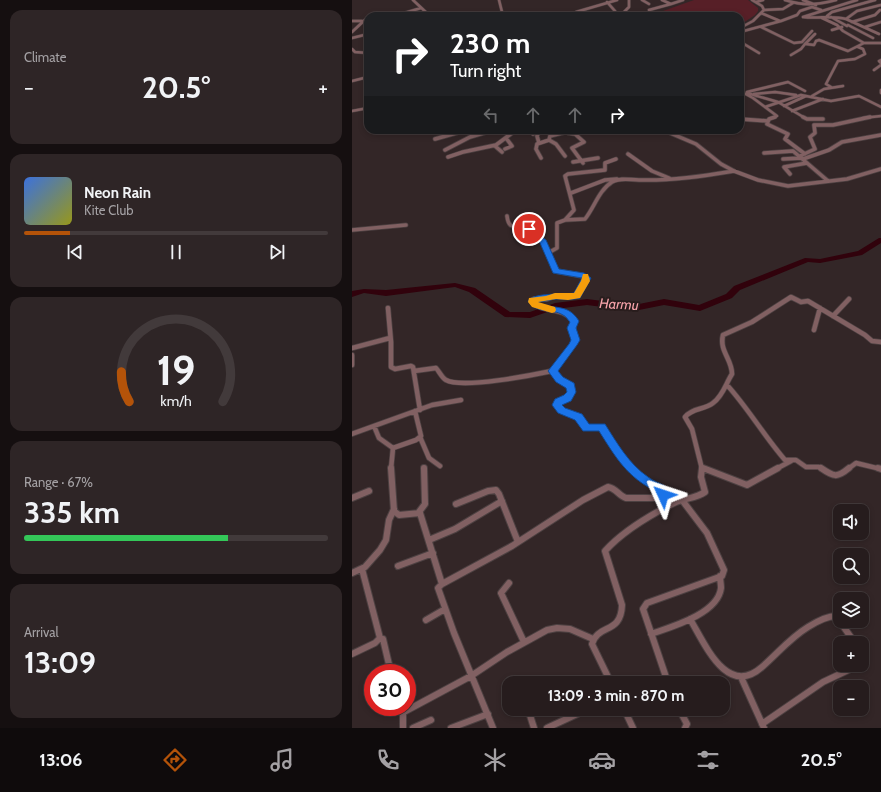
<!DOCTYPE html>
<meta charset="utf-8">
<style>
:root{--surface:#261c1d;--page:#2e2526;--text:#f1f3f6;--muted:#a4a1a4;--line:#423a3b;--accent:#b45309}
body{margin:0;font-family:Cabin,sans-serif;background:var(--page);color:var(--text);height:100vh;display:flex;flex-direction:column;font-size:15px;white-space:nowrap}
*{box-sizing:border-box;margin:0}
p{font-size:13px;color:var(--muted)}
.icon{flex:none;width:22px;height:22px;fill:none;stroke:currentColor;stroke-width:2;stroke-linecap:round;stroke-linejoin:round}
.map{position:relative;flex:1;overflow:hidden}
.panel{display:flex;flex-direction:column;gap:10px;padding:10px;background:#150f10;width:352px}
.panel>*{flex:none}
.guide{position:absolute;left:12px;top:12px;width:380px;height:122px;border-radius:12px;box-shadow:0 2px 6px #0003,0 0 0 1px var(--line);background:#202124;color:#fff;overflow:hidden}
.tools{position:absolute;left:481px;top:504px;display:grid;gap:8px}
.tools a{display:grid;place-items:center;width:36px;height:36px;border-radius:8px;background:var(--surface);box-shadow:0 2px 6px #0003,0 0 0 1px var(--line);font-size:20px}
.speed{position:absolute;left:12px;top:664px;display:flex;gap:8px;font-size:20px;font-weight:700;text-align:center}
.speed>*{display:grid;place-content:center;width:52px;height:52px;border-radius:50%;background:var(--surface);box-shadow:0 2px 6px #0003,0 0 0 1px var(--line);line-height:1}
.speed .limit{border:6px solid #d22;background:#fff;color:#111}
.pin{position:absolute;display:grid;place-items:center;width:34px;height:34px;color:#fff;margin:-17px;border:2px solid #fff;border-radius:50%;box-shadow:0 1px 4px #0007}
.me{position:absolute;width:44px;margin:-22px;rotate:312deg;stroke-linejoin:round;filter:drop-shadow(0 0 3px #0008)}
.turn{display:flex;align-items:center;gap:14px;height:84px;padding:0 20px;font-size:18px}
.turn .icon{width:52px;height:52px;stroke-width:2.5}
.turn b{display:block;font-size:28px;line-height:34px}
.lanes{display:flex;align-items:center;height:38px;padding:0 20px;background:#0003;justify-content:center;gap:20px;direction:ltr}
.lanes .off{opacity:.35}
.big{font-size:30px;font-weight:700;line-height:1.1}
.panel .card{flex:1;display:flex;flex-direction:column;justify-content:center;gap:6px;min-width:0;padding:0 14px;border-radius:12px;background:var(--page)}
.panel .dial{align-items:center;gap:0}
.dial svg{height:104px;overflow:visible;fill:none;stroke:var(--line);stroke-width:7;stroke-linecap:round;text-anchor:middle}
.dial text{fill:var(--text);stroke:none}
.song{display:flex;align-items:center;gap:12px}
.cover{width:48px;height:48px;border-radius:6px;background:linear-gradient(135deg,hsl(220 70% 55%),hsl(60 70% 35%))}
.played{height:4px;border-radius:2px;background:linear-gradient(90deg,var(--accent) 15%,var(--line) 15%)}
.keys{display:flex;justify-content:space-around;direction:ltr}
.heat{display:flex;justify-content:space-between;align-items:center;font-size:22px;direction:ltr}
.charge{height:6px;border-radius:3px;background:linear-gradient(90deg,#34c759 67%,var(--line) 0)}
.trip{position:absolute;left:150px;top:676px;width:228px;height:40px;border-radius:12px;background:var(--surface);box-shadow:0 2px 6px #0003,0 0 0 1px var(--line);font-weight:700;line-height:40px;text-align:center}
.dock{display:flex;height:64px;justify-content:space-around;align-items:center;background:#0f0b0c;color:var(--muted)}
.dock .icon{width:28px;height:28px}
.dock .current{color:var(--accent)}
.dock b{font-size:18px;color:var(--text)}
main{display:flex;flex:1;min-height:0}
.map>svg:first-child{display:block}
</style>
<main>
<section class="panel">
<div class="card"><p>Climate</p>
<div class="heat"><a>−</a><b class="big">20.5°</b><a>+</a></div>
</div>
<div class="card">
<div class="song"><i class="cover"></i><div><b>Neon Rain</b><p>Kite Club</p></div></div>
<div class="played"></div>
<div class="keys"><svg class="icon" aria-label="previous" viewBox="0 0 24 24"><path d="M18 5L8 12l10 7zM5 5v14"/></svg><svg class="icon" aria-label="pause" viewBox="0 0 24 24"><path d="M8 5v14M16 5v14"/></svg><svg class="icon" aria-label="next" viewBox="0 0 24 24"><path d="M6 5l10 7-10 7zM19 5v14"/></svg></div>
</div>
<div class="card dial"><svg viewBox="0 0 100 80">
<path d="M14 69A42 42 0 1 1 86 69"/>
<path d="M14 69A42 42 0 0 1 8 46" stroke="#b45309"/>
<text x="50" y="56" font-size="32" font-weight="700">19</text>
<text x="50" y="72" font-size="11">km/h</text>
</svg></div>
<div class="card"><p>Range · 67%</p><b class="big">335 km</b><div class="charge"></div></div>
<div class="card"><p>Arrival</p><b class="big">13:09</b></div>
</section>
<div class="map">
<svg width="529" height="728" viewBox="0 0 529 728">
<rect width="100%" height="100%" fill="#332627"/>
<!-- green -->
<path fill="#571f27" d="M342 0H396L406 8V11L403 15 388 25V16H305L311 11Z"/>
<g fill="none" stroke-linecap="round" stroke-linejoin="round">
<!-- river -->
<path fill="#31020c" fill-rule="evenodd" d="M527 238H529V243L510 255 468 263 456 262 388 290 380 298 348 311 312 305 282 311 235 305 204 309 178 318 153 317 117 292 103 287 34 296 12 293 0 297V291L12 289 34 290 103 283 123 288 158 312H178L203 303 235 299 282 305 312 299 347 305 374 294 382 286 453 258 468 259 506 251Z"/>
<!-- minor-far3 casing -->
<g stroke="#4d4142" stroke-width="3.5">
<path id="minor-far3" d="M61 0 78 16
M147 0 151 16
M290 0 297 4
M310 0 319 4 331 0
M433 0C451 6 466 5 484 0
M451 0 464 5
M255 2 263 11
M404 2 411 0
M297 10 319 4
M412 10 431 9 441 3
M271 13 277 7V0
M409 13 428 21
M21 16 30 14H49L69 8
M135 16 142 14
M229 16 224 12 265 0
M234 16 246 13
M475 16 480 12 523 0
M451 17 505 0
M451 17C466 19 480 15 494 19
M479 17 495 26
M470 18 485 25 491 31 512 43
M0 21H10
M500 22 523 15 528 10
M496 25 521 38
M409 27 442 43 450 42 460 31
M513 27 529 22
M388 28 401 21 412 10 410 6 400 0
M480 30 490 27
M0 32 16 17
M388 32 429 21 445 15 448 11 460 7 469 10
M527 34 494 19 505 11 529 5
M0 38 16 34
M392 44 407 53
M453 44 463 34
M454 44 462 45 464 41 467 40 496 51 512 43H529
M0 49 3 52 16 53
M439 55 449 49 453 44
M529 60 527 61 529 63
M522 70 529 65
M0 81 16 77
M479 87 474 84 486 61 503 59 513 54 511 49 506 47
M529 90V93
M388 91 401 98 425 116 421 118
M395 92 436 82 453 91
M395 93 426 102 453 118
M402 94 423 92 444 95
M460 96 472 89 491 86
M432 106 454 96
M413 107 449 95 479 101 507 96 529 107
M388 109 391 118
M0 111 16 108
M440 111 471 99
M511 118 529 116"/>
</g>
<!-- minor-far2 casing -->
<g stroke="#4d4142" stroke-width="5">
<path id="minor-far2" d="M423 117 417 119 415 124 436 134 433 139 453 154
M451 117 455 119H471
M388 119 416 121
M179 130 181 134
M213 130 216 133 223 134 232 142 220 148 231 163
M311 130 344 144 369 164 382 171 406 180 436 186 495 179 529 169
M222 133 241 130
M83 139 115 130
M197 140 204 144 213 156
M187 143 185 136 188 130
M143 146 150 152
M153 149 160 146 154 138
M93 150 118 137 142 130
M412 153 441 151 476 181
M276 154 300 171 317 178
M448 156 463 149 458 137 463 133 462 125H481L518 117
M96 157 111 152 144 145 164 130
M189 158 184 149 185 144 197 140 198 136 214 132
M431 159 450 158
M451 159 477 150 490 142 529 135
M221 162 246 158
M438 174 432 167 455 163
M219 193 253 180 265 179
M155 216C157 233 166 223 176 228 191 235 197 257 204 270
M213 220 222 210 213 176 216 174 253 170V163L264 159
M0 230 54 225
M196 253 205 248V223L213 220 233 219C242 208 247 190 260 182 269 177 278 180 287 180 319 181 351 176 382 171"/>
</g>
<!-- minor-far1 casing -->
<g stroke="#4d4142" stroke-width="6">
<path id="minor-far1" d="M36 308 39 342V367L43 369 59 366 61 367 68 410
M481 316 497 299
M462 330 468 308
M0 348 38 338
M0 355V365
M62 371 84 368C87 371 90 378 94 380 110 389 181 375 200 371L207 379 219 387V395L205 403 207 409 227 417 235 428 249 427 266 453 280 469
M201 371 221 345C224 338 220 330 222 321 208 305 190 314 180 301L182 299H195L203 296H225L234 278 231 276 204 271 203 269
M375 385C396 408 412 436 433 460H444L454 467H467L470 469
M22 426 27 438 41 448
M0 434 80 405 109 400
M68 437 77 458 88 466
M350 468 353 469
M39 469 41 448 64 440 69 436 63 411
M350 469 340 429 333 417C340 408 352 410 361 403 371 396 374 383 380 374 380 359 367 351 371 335L400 322 439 297 449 302 456 301 513 335 520 341 529 342
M424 469 439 461
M496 469 504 463 529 469"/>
</g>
<!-- minor casing -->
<g stroke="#4d4142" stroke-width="8">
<path id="minor" d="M39 468 42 511 47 515 68 513 90 584
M351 468 395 485 426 468
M469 468C482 477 485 478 497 468
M526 468 529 469
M0 498 17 491
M104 504 136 491 144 490 147 494 166 542
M67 512 73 504 72 468
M77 540 103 529 150 501
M46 566 81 553
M0 573 13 567 28 550 34 540 37 520 42 509
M157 583 149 593 172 642
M338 619C353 644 375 698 410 667 426 653 438 638 456 627 464 622 474 616 484 616L503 643
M74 620 93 609
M299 634C319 627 366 614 369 588 369 584 368 580 368 576
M31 639 39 673
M0 654 23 643 28 638 10 569
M510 656V661
M389 677 412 728
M259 683 240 644C246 623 269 635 270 605L253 551C271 531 300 514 324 502 334 498 345 498 353 492L349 477 350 468
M316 683 291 609 295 603 370 576 372 570 355 533 330 500
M48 707 51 715V728
M176 709 182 728
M272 709 281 728
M327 709 335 724 333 728
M50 713 119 676 155 652 195 630 205 628 218 629 241 639
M410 724 471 682 507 665
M61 728 79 720
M99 728 136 714
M141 728 102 633 86 588 90 584 160 546 231 500 256 487C264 488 267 496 274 498H307L311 495V491L309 489 290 478 279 468
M195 728 236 709"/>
</g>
<!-- minor-far3 -->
<use href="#minor-far3" stroke="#816062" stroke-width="2.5"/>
<!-- minor-far2 -->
<use href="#minor-far2" stroke="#816062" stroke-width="3.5"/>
<!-- minor-far1 -->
<use href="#minor-far1" stroke="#816062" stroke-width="4.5"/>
<!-- minor -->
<use href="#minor" stroke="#816062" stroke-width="6"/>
</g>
<!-- route -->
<path fill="#1a73e8" stroke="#114b97" d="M177 227 194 240 207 269 232 273 239 278 228 298C220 300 213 299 205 299 198 299 192 302 185 302 202 311 215 302 227 321L224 328 228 340 225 345 206 371 211 377 222 383 224 392 219 401 210 405 213 408 230 414 237 424H253C265 443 277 464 296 477 301 481 308 483 313 486L316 495 315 498 311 500 307 498 305 492C275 477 264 458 247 431H231L223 420 206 413 200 405 203 399 212 395 215 392 214 388 204 382 196 371 217 344 219 340 215 328 218 322C216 320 214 316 211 315 200 308 184 314 176 301 182 292 211 295 222 293L230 278 201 273 188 243 174 229Z"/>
<!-- slow -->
<path fill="#f59e0b" d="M231 274H236L238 281 228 298 216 300 204 299 186 302 203 307 204 310 203 312 200 313 180 307 176 302 177 298 194 296 203 293H222L229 281Z"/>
<g text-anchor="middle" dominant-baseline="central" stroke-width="4" stroke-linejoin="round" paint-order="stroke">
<!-- water labels -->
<g font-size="14" font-style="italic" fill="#f9a4ab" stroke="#291d1d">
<text transform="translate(267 304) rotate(3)">Harmu</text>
</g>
</g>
</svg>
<div class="tools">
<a><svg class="icon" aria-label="sound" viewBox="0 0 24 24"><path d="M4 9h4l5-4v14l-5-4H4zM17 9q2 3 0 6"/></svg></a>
<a><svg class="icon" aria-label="search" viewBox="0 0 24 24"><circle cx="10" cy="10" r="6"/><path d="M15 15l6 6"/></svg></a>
<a><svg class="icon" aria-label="layers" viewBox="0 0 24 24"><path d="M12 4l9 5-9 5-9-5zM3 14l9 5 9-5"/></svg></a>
<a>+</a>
<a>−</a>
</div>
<div class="speed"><div class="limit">30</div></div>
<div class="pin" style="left:177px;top:229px;background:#d93025"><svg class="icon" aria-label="arrive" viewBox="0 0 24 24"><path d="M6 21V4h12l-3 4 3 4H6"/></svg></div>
<svg class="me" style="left:311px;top:495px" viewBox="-20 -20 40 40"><path d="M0-17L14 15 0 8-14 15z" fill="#1a73e8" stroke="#fff" stroke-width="4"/></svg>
<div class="trip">13:09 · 3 min · 870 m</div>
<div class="guide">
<div class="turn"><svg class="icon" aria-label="right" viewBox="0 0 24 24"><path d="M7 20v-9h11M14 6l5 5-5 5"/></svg><div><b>230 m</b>Turn right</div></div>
<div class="lanes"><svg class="icon off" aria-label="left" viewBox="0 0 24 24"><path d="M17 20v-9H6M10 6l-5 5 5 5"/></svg><svg class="icon off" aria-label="ahead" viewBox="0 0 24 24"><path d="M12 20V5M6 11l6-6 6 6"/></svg><svg class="icon off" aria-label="ahead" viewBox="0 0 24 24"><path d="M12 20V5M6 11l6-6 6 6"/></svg><svg class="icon" aria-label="right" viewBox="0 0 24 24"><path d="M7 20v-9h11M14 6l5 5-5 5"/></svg></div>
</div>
</div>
</main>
<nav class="dock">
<b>13:06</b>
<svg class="icon current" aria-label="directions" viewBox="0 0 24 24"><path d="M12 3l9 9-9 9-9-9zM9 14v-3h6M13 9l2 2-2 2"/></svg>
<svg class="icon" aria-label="music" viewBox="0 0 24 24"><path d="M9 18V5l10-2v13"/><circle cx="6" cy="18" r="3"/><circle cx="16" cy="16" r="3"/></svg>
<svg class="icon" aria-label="phone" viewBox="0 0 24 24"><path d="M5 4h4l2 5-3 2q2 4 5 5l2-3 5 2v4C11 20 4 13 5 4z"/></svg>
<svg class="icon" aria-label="climate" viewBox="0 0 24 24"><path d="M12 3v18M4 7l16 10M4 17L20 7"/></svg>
<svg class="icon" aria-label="car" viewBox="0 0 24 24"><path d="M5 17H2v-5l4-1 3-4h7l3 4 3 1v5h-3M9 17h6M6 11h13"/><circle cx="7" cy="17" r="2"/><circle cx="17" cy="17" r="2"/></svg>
<svg class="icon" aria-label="filters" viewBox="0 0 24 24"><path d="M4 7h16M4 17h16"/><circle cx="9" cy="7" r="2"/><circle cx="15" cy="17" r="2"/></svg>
<b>20.5°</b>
</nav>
